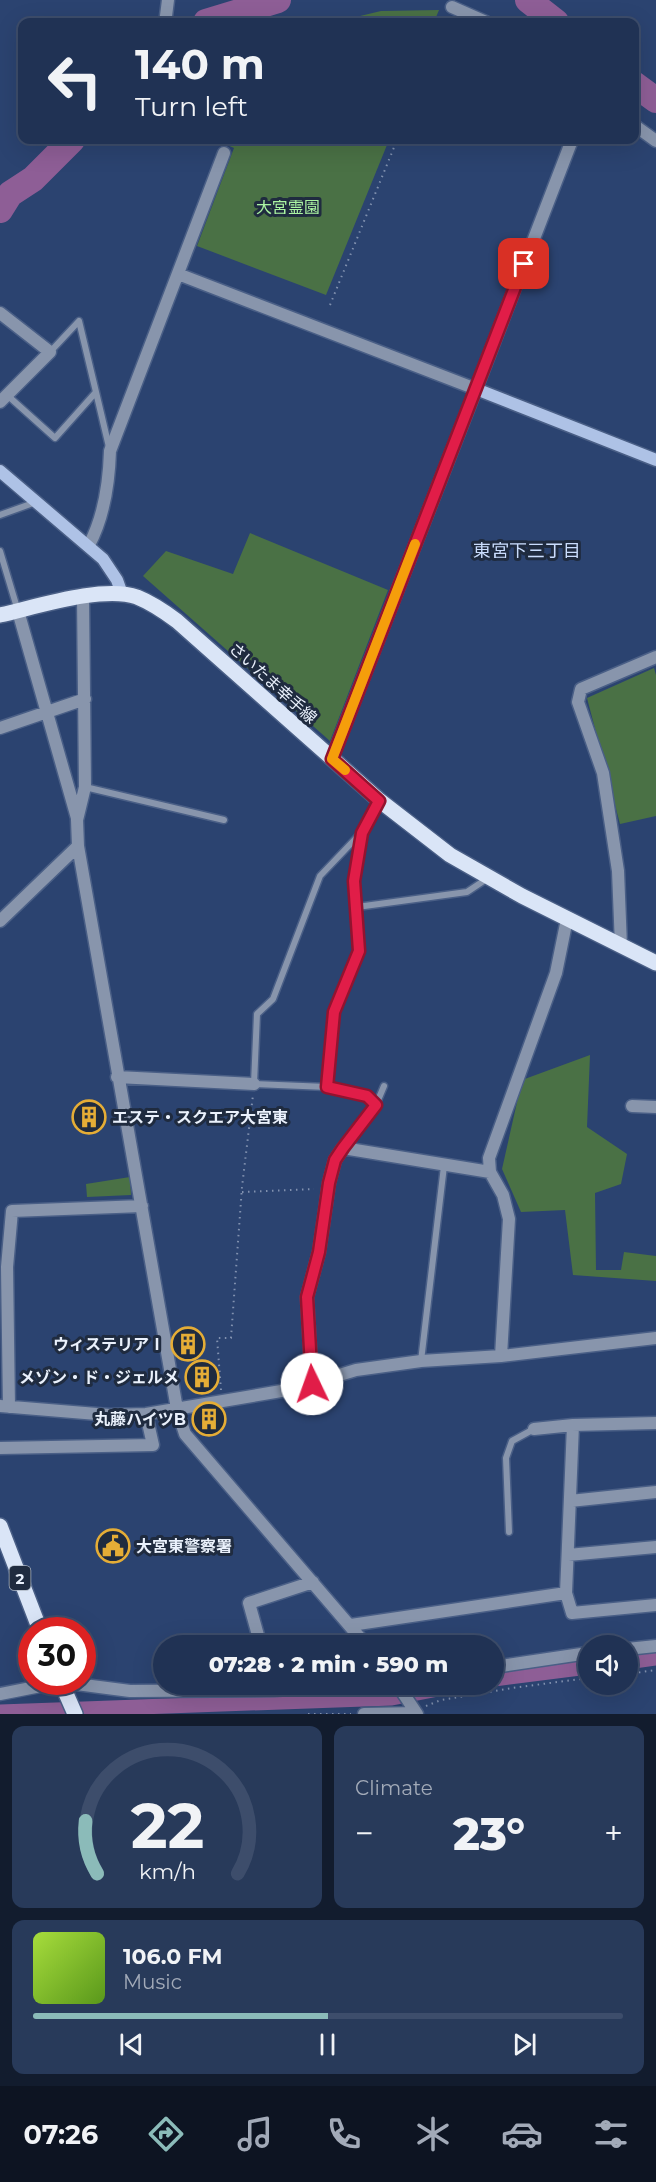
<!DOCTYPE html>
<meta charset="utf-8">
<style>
:root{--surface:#203254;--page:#283a5a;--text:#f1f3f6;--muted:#a2aab8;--line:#3d4d6b;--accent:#8bbbb9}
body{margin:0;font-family:Montserrat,"Noto Sans JP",sans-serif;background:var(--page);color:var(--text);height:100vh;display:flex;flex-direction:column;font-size:22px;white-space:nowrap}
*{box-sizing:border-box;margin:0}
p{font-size:20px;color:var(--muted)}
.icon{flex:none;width:33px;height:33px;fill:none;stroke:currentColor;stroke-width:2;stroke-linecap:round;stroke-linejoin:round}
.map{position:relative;height:1714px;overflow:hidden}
.drawer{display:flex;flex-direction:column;gap:12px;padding:12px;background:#121c2e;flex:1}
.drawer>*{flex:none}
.top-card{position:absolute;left:18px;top:18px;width:621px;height:126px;border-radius:12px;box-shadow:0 6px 24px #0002,0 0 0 2px var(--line);background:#203254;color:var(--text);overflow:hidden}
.buttons{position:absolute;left:578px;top:1635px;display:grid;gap:12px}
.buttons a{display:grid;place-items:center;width:60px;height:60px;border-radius:50%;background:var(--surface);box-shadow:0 6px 24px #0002,0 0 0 2px var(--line);font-size:30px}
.speed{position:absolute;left:18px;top:1617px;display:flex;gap:12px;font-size:30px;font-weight:700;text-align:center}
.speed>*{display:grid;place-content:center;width:78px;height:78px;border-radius:50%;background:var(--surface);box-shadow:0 6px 24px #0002,0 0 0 2px var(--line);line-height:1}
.speed .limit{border:9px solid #d22;background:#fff;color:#111}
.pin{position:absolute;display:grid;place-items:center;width:51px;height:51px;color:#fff;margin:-26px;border-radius:12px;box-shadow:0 3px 9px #0006}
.me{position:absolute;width:66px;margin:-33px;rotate:357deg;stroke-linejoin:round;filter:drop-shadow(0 0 4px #0008)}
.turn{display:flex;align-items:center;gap:21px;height:126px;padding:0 18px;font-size:27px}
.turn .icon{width:78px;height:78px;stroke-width:2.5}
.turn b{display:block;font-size:42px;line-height:51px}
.big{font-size:45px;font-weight:800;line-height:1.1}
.drawer .card{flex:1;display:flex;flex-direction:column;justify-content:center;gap:9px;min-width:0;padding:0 21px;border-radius:12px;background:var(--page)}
.drawer .dial{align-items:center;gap:0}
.dial svg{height:156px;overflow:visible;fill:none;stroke:var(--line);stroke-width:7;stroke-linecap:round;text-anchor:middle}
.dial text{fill:var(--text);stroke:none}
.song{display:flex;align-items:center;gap:18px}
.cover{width:72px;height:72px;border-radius:9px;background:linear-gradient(135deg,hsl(80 70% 55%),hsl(90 70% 35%))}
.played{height:6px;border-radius:3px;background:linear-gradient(90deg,var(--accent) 50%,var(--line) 50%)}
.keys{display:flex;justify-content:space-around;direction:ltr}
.heat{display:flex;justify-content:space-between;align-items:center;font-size:33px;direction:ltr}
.drawer .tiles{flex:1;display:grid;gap:12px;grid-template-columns:1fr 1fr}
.card:last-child{grid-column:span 2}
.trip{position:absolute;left:153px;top:1635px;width:351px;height:60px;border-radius:30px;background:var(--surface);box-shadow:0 6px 24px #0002,0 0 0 2px var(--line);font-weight:800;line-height:60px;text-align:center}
.tabs{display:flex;height:96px;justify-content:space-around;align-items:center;background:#0d1422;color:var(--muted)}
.tabs .icon{width:42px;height:42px}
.tabs .active{color:var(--accent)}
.tabs b{font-size:27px;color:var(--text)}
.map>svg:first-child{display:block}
</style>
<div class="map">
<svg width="656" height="1714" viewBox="0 0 656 1714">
<rect width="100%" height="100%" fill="#2b4370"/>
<!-- green -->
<path fill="#4a7145" d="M439 10 434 22H335L381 11Z
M216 140H389L326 295 197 246 234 148Z
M250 533 388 590 330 741 143 576 166 551 233 574Z
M654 668 656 675V816L620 824 587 698Z
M590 1055 587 1127 627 1154 621 1184 595 1193 596 1270H621L624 1252 656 1256V1281L573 1275 565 1210 521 1212 502 1169 522 1080Z
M130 1177 131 1195 87 1197 86 1184Z"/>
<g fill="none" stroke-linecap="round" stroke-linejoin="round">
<!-- canal -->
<path stroke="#8e5e96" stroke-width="15" d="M627 1662 656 1658
M494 1679 588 1667
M0 1712 392 1698 464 1684"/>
<!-- river -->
<path stroke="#8e5e96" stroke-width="26" d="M528 0 556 22
M206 22 278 0
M634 84 656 100
M0 210 10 194 33 179 72 140"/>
<!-- lane casing -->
<g stroke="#4a5f86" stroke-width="9">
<path id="lane" d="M50 352 79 321 96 392
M7 395 55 438 96 392 109 447
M0 515 36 502
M0 551 18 611
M85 787 224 820
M357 907 467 892 488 878
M327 1087 335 1012 359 951 354 881 361 833
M376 1105 367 1096 327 1087 254 1084 257 1014 273 999 320 876 361 833 379 801
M343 1147 376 1105 384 1086
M421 1361 444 1166
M509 1532 506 1458 512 1441 534 1429"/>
</g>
<!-- street casing -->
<g stroke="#4a5f86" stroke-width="15">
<path id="street" d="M452 7 486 22
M166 16 168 0
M634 125 656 141
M178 274 476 389 572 140
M0 313 50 352 0 402
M89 545C104 517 109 483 110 451L224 153
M83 597 85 787 77 820 78 846 177 1409 185 1434 367 1646
M18 611 77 818
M0 728 85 699
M0 921 78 846
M621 946 618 871 603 773 578 702 581 689 656 657
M117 1077 254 1084
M632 1106 656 1107
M501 1356 509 1219 503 1195 490 1172 489 1158 556 973 567 919
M312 1384 307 1297 319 1252 329 1183 335 1160 343 1148 490 1172
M0 1406 109 1415 146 1414 293 1389 356 1370 421 1361 501 1356 656 1338
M9 1407 7 1267 12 1211 142 1206
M573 1425 566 1593 572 1613 656 1605
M534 1429 573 1425 656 1423
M0 1448 153 1445 146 1414
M570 1501 656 1492
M568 1555 656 1547
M351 1625 566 1593
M261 1646 249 1603 313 1582
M627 1649 656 1646
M494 1667 588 1653
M397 1684 417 1714
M0 1694 61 1682 130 1691 274 1690 374 1684
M364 1714 416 1713"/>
</g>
<!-- secondary casing -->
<g stroke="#4a5f86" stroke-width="15">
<path id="secondary" d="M0 471 103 559 117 580 122 594
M332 758 476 389 656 460"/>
</g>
<!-- primary casing -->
<g stroke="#4a5f86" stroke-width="18">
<path id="primary" d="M0 615C36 607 103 585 137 597 152 603 165 612 177 621L379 800 450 855 522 896 656 963
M0 1526 40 1630
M61 1682 75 1714"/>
</g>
<!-- path -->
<path stroke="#8191af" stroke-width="2" stroke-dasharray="1.5 4.5" stroke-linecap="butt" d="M330 305 397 140
M242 1192 314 1189
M221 1390 217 1338H231L242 1187 253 1095
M627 1674 656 1670
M426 1706 441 1700 512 1688 588 1678
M308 1714H351"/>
<!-- lane -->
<use href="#lane" stroke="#8895ac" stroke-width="6"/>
<!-- street -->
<use href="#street" stroke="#8895ac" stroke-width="12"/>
<!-- secondary -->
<use href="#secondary" stroke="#aec2e6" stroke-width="12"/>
<!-- primary -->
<use href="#primary" stroke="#dae5f7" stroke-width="15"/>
</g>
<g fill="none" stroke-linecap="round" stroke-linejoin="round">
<!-- route casing -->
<g stroke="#92132f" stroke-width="15">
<path id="route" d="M312 1384 307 1297 319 1252 329 1183 335 1160 343 1148 376 1105 367 1096 327 1087 334 1012 359 951 354 881 362 833 379 801 332 759 524 264"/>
</g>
<!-- route -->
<use href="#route" stroke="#e11d48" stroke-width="10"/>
<!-- slow -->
<path stroke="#f59e0b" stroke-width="10" d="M345 770 332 759 415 544"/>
</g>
<!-- icons -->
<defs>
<g id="building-ring" transform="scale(1.725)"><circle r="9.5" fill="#1f2b3f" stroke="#e5ad36" stroke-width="1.5"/><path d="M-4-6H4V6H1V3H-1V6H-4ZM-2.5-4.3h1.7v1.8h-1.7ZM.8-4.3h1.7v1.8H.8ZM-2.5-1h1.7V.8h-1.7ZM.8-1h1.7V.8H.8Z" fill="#e5ad36"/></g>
<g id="civic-ring" transform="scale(1.725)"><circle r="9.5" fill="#1f2b3f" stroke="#e5ad36" stroke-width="1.5"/><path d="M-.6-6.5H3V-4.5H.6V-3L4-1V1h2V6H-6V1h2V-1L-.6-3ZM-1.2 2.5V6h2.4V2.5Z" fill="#e5ad36"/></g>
</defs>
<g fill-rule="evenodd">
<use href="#building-ring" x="89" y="1117"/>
<use href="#building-ring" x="188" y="1344"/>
<use href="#building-ring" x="202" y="1377"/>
<use href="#building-ring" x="209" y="1419"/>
<use href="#civic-ring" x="113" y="1546"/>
</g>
<g text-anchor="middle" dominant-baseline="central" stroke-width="6" stroke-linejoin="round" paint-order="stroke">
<!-- shield labels -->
<rect fill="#1f2b3f" stroke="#adb6c3" stroke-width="1.5" x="9.5" y="1566" width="21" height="24" rx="4.5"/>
<g font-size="15" font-weight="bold" fill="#eaf1fc">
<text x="20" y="1578">2</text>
</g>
<!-- park labels -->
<g font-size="16" fill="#abf4a2" stroke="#1f2b3f">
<text x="288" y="207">大宮霊園</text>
</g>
<!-- street labels -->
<g font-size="16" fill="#eaf1fc" stroke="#1f2b3f">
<text transform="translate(273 683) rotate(42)">さいたま幸手線</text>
</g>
<!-- poi labels -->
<g font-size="16" font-weight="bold" fill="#eaf1fc" stroke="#1f2b3f" text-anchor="end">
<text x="112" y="1117" text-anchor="start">エステ・スクエア大宮東</text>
<text x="165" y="1344">ウィステリアⅠ</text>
<text x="179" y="1377">メゾン・ド・ジェルメ</text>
<text x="186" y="1419">丸藤ハイツB</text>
<text x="136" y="1546" text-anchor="start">大宮東警察署</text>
</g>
<!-- neighbourhood labels -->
<g font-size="18" fill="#caddfd" stroke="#1f2b3f">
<text x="527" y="551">東宮下三丁目</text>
</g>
</g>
</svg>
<div class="buttons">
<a><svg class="icon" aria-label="sound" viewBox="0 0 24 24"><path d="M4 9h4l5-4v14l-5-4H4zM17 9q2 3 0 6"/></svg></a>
</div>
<div class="speed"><div class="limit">30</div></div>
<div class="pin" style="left:524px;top:264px;background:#d93025"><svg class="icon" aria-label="arrive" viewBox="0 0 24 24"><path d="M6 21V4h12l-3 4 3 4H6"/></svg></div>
<svg class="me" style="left:312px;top:1384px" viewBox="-20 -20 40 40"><circle r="19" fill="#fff"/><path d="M0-13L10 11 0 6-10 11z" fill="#e11d48"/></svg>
<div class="trip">07:28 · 2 min · 590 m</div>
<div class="top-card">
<div class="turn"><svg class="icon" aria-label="left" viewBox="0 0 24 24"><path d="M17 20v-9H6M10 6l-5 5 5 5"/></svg><div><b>140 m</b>Turn left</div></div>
</div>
</div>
<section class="drawer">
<div class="tiles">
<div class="card dial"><svg viewBox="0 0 100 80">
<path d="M14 69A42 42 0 1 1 86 69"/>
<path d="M14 69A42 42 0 0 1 8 42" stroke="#8bbbb9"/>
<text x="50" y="56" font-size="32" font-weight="700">22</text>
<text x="50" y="72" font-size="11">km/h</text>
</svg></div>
<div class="card"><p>Climate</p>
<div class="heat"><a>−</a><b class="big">23°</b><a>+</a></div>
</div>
<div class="card">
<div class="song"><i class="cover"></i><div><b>106.0 FM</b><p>Music</p></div></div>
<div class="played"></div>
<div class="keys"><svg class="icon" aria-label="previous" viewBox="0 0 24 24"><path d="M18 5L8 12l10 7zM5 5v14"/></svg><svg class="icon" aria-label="pause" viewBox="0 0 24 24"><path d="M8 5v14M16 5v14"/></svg><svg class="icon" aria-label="next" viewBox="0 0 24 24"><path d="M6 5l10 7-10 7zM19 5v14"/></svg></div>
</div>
</div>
</section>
<nav class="tabs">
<b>07:26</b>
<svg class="icon active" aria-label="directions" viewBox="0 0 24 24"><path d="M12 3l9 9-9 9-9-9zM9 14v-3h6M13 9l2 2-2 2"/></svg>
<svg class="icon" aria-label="music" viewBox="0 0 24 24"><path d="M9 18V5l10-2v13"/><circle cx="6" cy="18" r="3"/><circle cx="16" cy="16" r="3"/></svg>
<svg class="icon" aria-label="phone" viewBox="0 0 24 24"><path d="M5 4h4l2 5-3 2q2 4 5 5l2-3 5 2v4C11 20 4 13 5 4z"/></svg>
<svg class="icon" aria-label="climate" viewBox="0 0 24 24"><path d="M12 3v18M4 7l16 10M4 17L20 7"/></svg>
<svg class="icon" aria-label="car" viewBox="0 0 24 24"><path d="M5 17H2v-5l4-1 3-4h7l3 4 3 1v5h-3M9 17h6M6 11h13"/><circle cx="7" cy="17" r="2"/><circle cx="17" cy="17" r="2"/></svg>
<svg class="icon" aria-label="filters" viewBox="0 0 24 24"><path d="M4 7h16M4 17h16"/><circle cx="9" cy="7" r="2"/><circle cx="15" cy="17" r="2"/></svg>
</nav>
